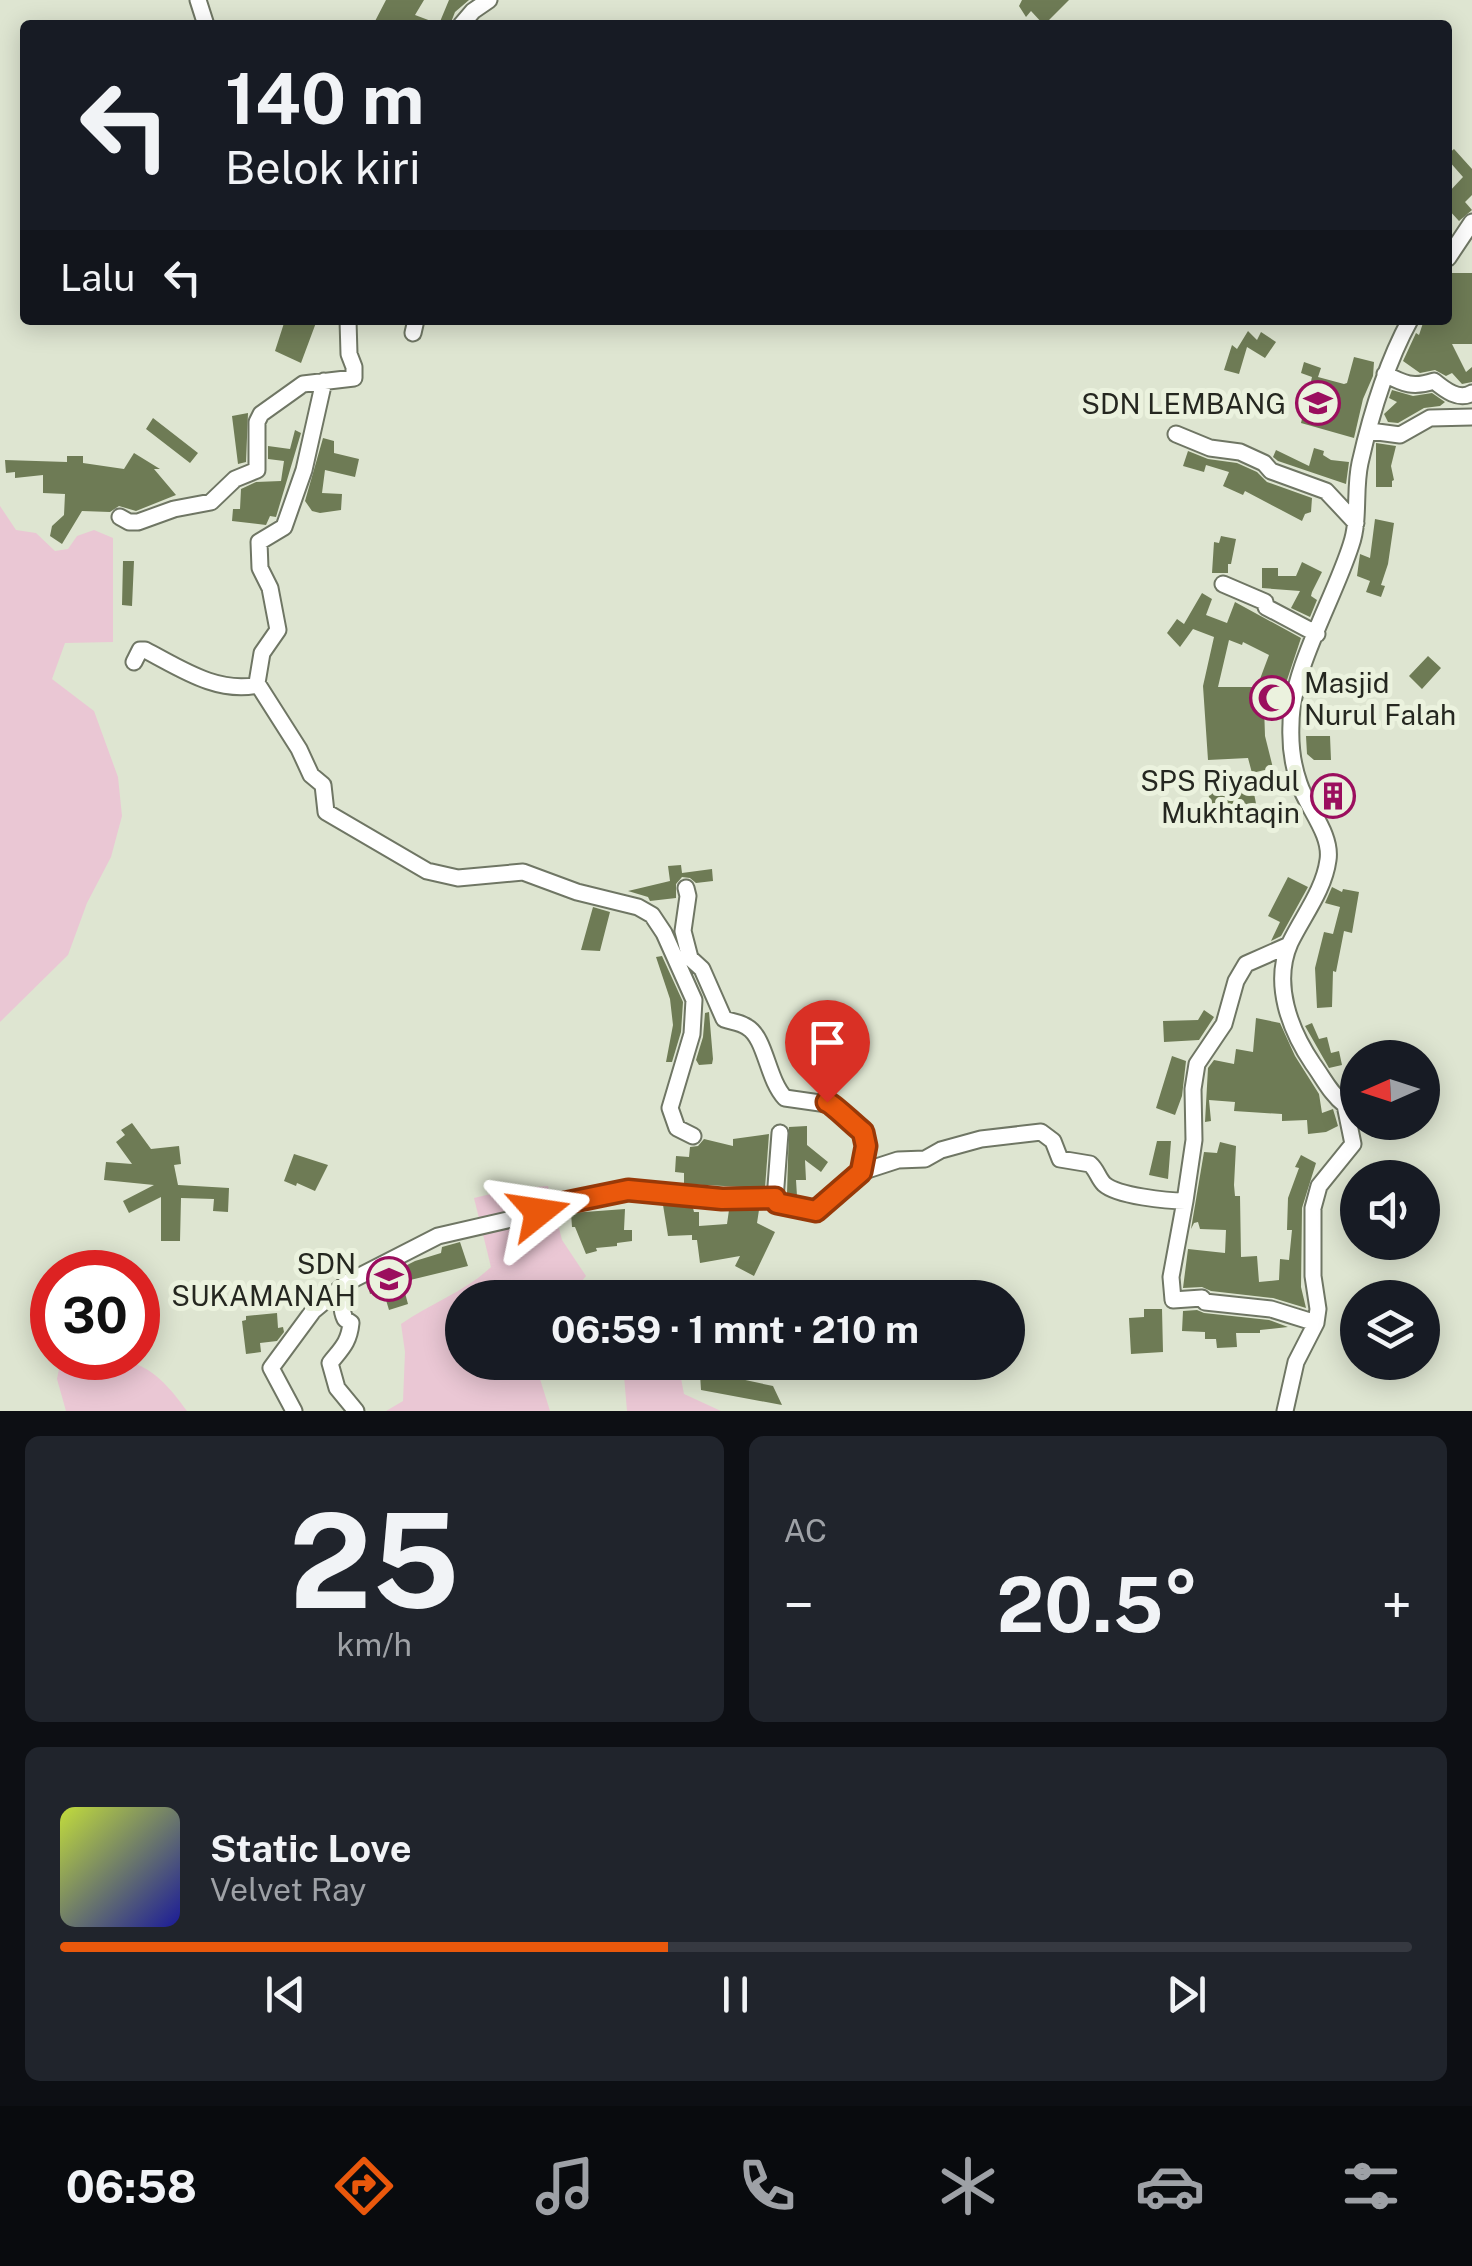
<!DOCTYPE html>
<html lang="id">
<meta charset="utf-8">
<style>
:root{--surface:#171b24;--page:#20242c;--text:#f1f3f6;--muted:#9ea1a6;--line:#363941;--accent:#ea580c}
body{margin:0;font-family:"Public Sans",sans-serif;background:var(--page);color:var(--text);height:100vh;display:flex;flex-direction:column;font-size:38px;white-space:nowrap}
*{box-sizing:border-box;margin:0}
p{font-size:32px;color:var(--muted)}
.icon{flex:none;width:55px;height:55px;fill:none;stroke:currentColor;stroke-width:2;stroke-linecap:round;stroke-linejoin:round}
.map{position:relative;height:1411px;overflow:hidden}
.sheet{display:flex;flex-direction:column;gap:25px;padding:25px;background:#0d0f14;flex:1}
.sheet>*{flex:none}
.guide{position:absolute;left:20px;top:20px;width:1432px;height:305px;border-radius:10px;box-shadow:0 5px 25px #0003;background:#171b24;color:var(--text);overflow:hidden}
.needle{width:65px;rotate:267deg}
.fabs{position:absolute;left:1340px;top:1040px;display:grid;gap:20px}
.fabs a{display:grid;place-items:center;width:100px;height:100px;border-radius:50%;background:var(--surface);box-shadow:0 5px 25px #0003;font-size:50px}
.speed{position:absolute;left:30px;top:1250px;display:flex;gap:20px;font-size:50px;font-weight:700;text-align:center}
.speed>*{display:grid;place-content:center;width:130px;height:130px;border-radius:50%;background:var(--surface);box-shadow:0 5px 25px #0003;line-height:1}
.speed .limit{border:15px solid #d22;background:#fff;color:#111}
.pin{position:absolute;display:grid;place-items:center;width:85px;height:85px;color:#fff;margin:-102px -42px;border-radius:50% 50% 50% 0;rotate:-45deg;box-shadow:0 0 10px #0007}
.pin .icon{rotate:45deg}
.me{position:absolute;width:110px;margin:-55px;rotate:75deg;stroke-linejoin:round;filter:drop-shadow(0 0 8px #0008)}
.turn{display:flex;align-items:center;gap:35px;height:210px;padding:0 40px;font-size:45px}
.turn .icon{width:130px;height:130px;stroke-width:2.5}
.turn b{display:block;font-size:70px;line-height:85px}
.then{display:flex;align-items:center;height:95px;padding:0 40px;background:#0003;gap:20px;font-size:38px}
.big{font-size:75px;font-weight:700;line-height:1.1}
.sheet .card{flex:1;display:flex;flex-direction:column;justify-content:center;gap:15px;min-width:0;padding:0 35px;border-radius:15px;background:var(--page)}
.sheet .dial{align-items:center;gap:0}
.dial b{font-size:130px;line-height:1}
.song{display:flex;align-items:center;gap:30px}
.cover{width:120px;height:120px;border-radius:15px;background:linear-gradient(135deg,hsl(70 70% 55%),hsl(240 70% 35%))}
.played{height:10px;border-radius:5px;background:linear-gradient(90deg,var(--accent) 45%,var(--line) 45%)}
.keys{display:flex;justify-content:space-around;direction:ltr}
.heat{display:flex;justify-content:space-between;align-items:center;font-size:55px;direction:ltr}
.sheet .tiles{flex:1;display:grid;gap:25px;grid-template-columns:1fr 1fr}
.card:last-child{grid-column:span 2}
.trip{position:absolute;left:445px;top:1280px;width:580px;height:100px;border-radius:50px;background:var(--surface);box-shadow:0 5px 25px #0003;font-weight:700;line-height:100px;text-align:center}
.tab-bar{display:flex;height:160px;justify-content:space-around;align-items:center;background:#090b0e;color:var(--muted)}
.tab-bar .icon{width:70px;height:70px}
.tab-bar .on{color:var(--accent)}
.tab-bar b{font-size:45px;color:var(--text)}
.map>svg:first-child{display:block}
</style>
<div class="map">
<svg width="1472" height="1411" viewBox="0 0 1472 1411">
<rect width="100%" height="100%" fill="#dee5d1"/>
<!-- green -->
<path fill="#eac7d4" d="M0 506 16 530 36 533 55 551 68 549 77 536 94 530 113 538V642L65 643 52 679 94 711 118 777 122 816 111 857 87 903 68 955 0 1022Z
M548 1186 562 1240 586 1276 569 1297 462 1298V1362L535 1363 550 1411H386L403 1401 405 1352 401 1324C430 1304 466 1291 491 1267L474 1198 512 1189Z
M64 1358C127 1357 148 1356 187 1411H66L57 1379 61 1359Z
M678 1363 684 1394 721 1411H627L623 1364Z"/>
<!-- building -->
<path fill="#6e7b55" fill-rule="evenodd" d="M386 0H424L415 15 439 24 449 0H469L455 12 450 25H373Z
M1022 0H1069L1044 25 1031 11 1026 17 1019 6Z
M1454 149 1472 169V195L1465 202 1472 210 1459 221 1448 209V193L1463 177 1448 160V154Z
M1449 273H1472V344H1452L1466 372 1472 367V382L1462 384 1452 373 1446 376 1435 370 1420 373 1403 361 1416 333 1419 335 1424 320H1448Z
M285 320H317L301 363 275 351Z
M1248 331 1257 340 1261 332 1276 342 1265 358 1247 347 1239 374 1224 370 1232 345 1237 349Z
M1354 357 1374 362 1373 376 1363 399 1354 438 1301 423 1312 377 1301 373 1304 362 1321 368 1318 377 1344 384 1347 383Z
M1392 390 1413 396 1432 393 1445 402 1440 406 1424 408 1398 423 1388 422 1384 414 1397 402 1389 398Z
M248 413 246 462 238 464 232 416Z
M153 418 198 453 190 463 146 429Z
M295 430 301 433 276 517 270 516 266 525 232 521 233 509H240L241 489 256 482 281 481 284 461 268 459V446L290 449Z
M323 438 334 441V453L359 459 355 477 325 470 322 493 342 494 341 510 320 513 312 511 305 501Z
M1376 443 1396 446 1391 466 1394 480 1392 481V487H1376Z
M1314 448 1324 451 1323 455 1331 460 1349 462 1346 484 1278 461 1273 457 1276 450 1309 466Z
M1188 451 1208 459 1237 463 1257 472 1267 482 1312 498 1311 512 1305 514 1302 521 1245 491 1243 495 1223 486 1229 472 1206 465 1204 472 1183 466Z
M134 453 160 469H154L176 495 136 511 119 506 110 512 82 511 62 544 50 536 52 526 64 515 65 494 43 493V475L15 478V472L6 473 5 460 67 462V456H83V463L124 469Z
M1375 519 1394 523 1388 564 1381 585 1385 586 1381 597 1366 592 1370 581 1357 576 1360 554 1370 558Z
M1221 536 1236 539 1231 564H1228V573H1212L1214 542 1219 543Z
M123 561H134L132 606 122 605Z
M1302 562 1322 572 1312 592 1311 596 1317 600 1310 617 1291 608 1300 591 1262 588V568H1278V576H1296Z
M1202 593 1212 599 1206 615 1227 623 1235 602 1301 638 1277 710 1264 706 1265 736 1273 768 1252 773 1248 758 1208 760 1203 686 1214 637 1193 629 1180 647 1167 633 1177 619 1184 624ZM1229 640 1242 645 1243 642 1269 655 1257 687H1218Z
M1428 656 1441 668 1422 689 1409 676Z
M1306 736H1330L1331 760H1314L1307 754Z
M1222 788V794L1253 788 1258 814 1237 819 1235 813 1211 816 1208 789Z
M681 865 682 873 712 869 713 881 696 883 690 878 682 877 676 884V898L650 901 648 897 628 891 670 881 668 866Z
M1288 877 1308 887 1281 936 1271 941 1280 922 1268 916Z
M1332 887 1342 892 1343 889 1359 892 1352 933 1344 931 1336 972 1333 971 1332 1007 1317 1008 1315 968 1324 932 1333 934 1340 907 1325 903Z
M593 907 610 912 600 951 581 950Z
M662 956 683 1002 681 1032 672 1062H666L673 1025 670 999 656 957Z
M1204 1010 1214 1017 1199 1040 1164 1042 1163 1021 1198 1020Z
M709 1012 713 1059 712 1064 699 1065 696 1060 703 1037 705 1013Z
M1256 1018 1280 1023 1295 1056 1319 1094 1322 1113 1333 1109 1338 1126 1326 1132 1308 1134 1307 1120 1282 1121V1114L1234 1111 1235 1102 1209 1100 1211 1121 1205 1122 1208 1068 1214 1060 1234 1064 1236 1049 1253 1052Z
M1312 1023 1319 1039 1327 1037 1331 1053 1339 1051 1342 1065 1329 1068 1305 1026Z
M1172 1056 1186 1061 1182 1096 1175 1115 1156 1108Z
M132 1123 151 1149 179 1146 181 1164 174 1165 178 1185 229 1188 228 1212 213 1211 214 1199 181 1198 180 1241H161V1197L129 1213 123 1201 154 1185 104 1180 106 1162 132 1164 116 1142 125 1135 121 1130Z
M807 1126V1145L828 1162 821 1172 805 1160 806 1180H796L797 1196 787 1194 789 1127Z
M769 1134 765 1188 684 1184V1173L675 1172 676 1156 689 1157 690 1147 698 1146 704 1139 733 1146V1139Z
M1157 1141H1171L1168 1179 1149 1175Z
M1220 1142 1236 1146 1234 1185 1235 1196H1240L1241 1257 1257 1256 1259 1282 1279 1280 1280 1259 1289 1260 1292 1230H1287L1288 1198 1299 1168 1295 1167 1301 1155 1316 1163 1302 1208 1301 1287 1306 1308 1273 1298 1211 1291 1202 1287 1183 1288 1188 1249 1225 1253 1226 1230 1200 1229 1198 1222 1194 1223 1191 1229 1204 1152 1217 1153Z
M294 1154 328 1165 315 1191 297 1183 296 1186 284 1181Z
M663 1205 693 1208 694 1212H699V1226L727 1224 729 1210H759L757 1223 775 1232 754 1276 735 1266 740 1256 700 1263 697 1240H692V1235L668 1236Z
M625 1209 624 1230H632V1241L617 1243V1246L596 1248 597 1251 586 1254 575 1227H572L571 1213Z
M460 1242 468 1266 402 1282 408 1304 389 1310 383 1290 370 1294 368 1285 415 1261 441 1253 442 1247Z
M1144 1309H1162L1163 1352 1131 1354 1129 1318 1144 1317Z
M1197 1310 1204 1313 1269 1320 1288 1327 1260 1330V1333H1236L1237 1347 1217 1348 1216 1339H1205V1332L1182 1331 1183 1311Z
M277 1313 278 1328 283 1327 284 1332 277 1341 260 1343 261 1352 246 1354 242 1321 246 1320V1316Z
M708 1372 773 1386 782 1405 701 1390 700 1374 709 1375Z"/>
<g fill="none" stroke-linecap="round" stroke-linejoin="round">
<!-- minor casing -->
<g stroke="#6f7664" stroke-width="19">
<path id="minor" d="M198 0 206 25
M461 25 473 11 489 0
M1448 258 1472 222
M413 333 416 320
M1385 374C1404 384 1413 388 1434 381 1445 390 1459 401 1472 393
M324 381 304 470 284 527 259 542 260 568 270 588 278 630 262 653 257 683 299 749 311 775 323 785 326 812 427 871 458 878 523 872 577 892 638 907 652 915 664 933 694 1000 692 1034 670 1108 677 1128 693 1136
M1370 431 1400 435 1430 418 1472 417
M1176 434 1210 448 1240 452 1264 463 1271 471 1326 491 1356 523
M120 517 129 522H138L174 509 211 502 235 479 257 470V422L261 414 303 384 354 378V367L349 354 348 320
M1223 584 1265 602 1266 607 1317 634
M134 662 140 650H145C180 668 217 694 258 685
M686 888 688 896 683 931 690 958 702 969 724 1019C732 1022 740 1022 747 1027 766 1038 767 1079 785 1098L834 1105 841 1116 863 1132 866 1146 861 1172
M775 1199 780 1133
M1185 1201 1171 1277 1173 1300 1202 1298 1205 1302 1271 1309 1316 1323
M348 1282C341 1290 340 1309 345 1319L351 1323C349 1343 341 1349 330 1363L337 1388 356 1411
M294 1411 271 1368 313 1311 348 1282 438 1236 516 1218 550 1206 629 1191 722 1199H775L777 1203 816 1211 861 1172 898 1160 925 1159 941 1150 981 1139 1041 1132 1053 1141 1060 1159 1090 1164C1097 1170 1098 1178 1104 1184 1117 1196 1168 1201 1185 1201L1194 1140 1193 1089 1197 1064 1224 1024 1236 981 1246 964 1289 945
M1285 1411 1296 1362 1316 1323 1318 1309 1313 1276V1208L1319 1186 1353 1144 1345 1105C1330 1093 1324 1079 1313 1064 1290 1030 1272 984 1290 943 1303 916 1324 890 1328 860 1332 834 1307 808 1299 783 1292 763 1290 745 1291 724 1291 670 1334 599 1351 545 1360 519 1354 490 1360 463 1371 414 1386 364 1410 320"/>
</g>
<!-- minor -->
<use href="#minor" stroke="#fff" stroke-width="15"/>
</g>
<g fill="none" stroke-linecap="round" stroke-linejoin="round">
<!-- route casing -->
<g stroke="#983908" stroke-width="25">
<path id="route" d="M539 1212 550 1206 628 1190 722 1199 775 1198 777 1203 816 1211 861 1172 866 1146 863 1132C855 1126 833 1104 827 1102"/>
</g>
<!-- route -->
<use href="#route" stroke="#ea580c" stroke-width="18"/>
</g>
<!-- icons -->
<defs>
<g id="school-ring" transform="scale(2.25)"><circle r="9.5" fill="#ebf2de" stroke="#9b0e5e" stroke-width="1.5"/><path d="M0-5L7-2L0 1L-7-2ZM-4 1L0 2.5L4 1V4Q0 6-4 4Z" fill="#9b0e5e"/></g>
<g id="mosque-ring" transform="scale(2.25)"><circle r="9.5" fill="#ebf2de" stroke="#9b0e5e" stroke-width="1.5"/><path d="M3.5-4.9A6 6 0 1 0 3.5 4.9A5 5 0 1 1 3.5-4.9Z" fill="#9b0e5e"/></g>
<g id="building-ring" transform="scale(2.25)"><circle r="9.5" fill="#ebf2de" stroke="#9b0e5e" stroke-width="1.5"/><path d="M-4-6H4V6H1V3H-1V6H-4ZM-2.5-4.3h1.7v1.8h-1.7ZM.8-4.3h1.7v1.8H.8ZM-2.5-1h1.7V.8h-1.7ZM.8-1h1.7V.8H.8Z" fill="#9b0e5e"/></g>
</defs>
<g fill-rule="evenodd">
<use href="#school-ring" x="1318" y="403"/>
<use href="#mosque-ring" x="1272" y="698"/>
<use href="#building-ring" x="1333" y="796"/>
<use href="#school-ring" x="389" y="1279"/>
</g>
<g text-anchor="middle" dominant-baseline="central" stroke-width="10" stroke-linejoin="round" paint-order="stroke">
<!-- poi labels -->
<g font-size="28" fill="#252720" stroke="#ebf2de" text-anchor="end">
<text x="1286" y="403">SDN LEMBANG</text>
<text x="1304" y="682" text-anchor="start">Masjid<tspan x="1304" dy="32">Nurul Falah</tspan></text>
<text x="1300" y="780">SPS Riyadul<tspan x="1300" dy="32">Mukhtaqin</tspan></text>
<text x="356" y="1263">SDN<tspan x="356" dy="32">SUKAMANAH</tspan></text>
</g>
</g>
</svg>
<div class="fabs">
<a><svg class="needle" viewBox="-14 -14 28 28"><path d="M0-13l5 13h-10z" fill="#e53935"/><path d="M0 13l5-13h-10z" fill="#9ea1a6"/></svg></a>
<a><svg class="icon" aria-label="sound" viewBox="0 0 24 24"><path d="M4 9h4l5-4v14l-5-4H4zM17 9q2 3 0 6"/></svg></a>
<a><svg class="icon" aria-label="layers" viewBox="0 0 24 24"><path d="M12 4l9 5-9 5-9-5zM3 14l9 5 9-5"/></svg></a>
</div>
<div class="speed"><div class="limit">30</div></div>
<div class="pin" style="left:827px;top:1102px;background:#d93025"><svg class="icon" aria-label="arrive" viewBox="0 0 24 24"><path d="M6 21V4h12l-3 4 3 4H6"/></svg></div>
<svg class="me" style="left:539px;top:1212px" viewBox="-20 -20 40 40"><path d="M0-17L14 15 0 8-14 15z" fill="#ea580c" stroke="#fff" stroke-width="4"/></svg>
<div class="trip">06:59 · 1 mnt · 210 m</div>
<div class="guide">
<div class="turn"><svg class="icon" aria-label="left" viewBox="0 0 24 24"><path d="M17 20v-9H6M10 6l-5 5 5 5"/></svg><div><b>140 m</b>Belok kiri</div></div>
<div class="then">Lalu<svg class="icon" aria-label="left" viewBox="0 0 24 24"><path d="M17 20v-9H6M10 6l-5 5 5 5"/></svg></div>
</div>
</div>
<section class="sheet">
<div class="tiles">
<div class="card dial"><b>25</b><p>km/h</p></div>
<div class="card"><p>AC</p>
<div class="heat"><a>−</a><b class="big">20.5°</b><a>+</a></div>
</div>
<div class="card">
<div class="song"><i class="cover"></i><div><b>Static Love</b><p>Velvet Ray</p></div></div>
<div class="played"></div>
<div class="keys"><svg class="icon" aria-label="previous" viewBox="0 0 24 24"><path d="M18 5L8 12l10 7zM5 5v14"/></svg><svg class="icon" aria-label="pause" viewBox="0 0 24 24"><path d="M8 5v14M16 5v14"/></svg><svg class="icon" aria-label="next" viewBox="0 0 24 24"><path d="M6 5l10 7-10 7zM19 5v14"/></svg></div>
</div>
</div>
</section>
<nav class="tab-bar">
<b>06:58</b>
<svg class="icon on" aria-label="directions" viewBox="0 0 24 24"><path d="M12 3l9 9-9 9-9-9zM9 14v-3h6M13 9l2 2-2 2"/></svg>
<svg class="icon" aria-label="music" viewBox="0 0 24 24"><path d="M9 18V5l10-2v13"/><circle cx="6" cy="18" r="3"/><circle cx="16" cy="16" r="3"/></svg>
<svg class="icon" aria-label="phone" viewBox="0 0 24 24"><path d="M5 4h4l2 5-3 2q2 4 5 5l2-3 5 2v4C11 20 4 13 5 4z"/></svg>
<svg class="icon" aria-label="climate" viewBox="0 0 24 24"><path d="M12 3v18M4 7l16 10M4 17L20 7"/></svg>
<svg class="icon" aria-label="car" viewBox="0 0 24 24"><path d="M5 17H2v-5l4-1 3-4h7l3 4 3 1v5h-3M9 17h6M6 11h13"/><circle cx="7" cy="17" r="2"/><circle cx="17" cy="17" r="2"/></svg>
<svg class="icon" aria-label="filters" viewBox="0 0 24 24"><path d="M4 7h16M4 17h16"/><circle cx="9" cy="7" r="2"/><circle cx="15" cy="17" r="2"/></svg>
</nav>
